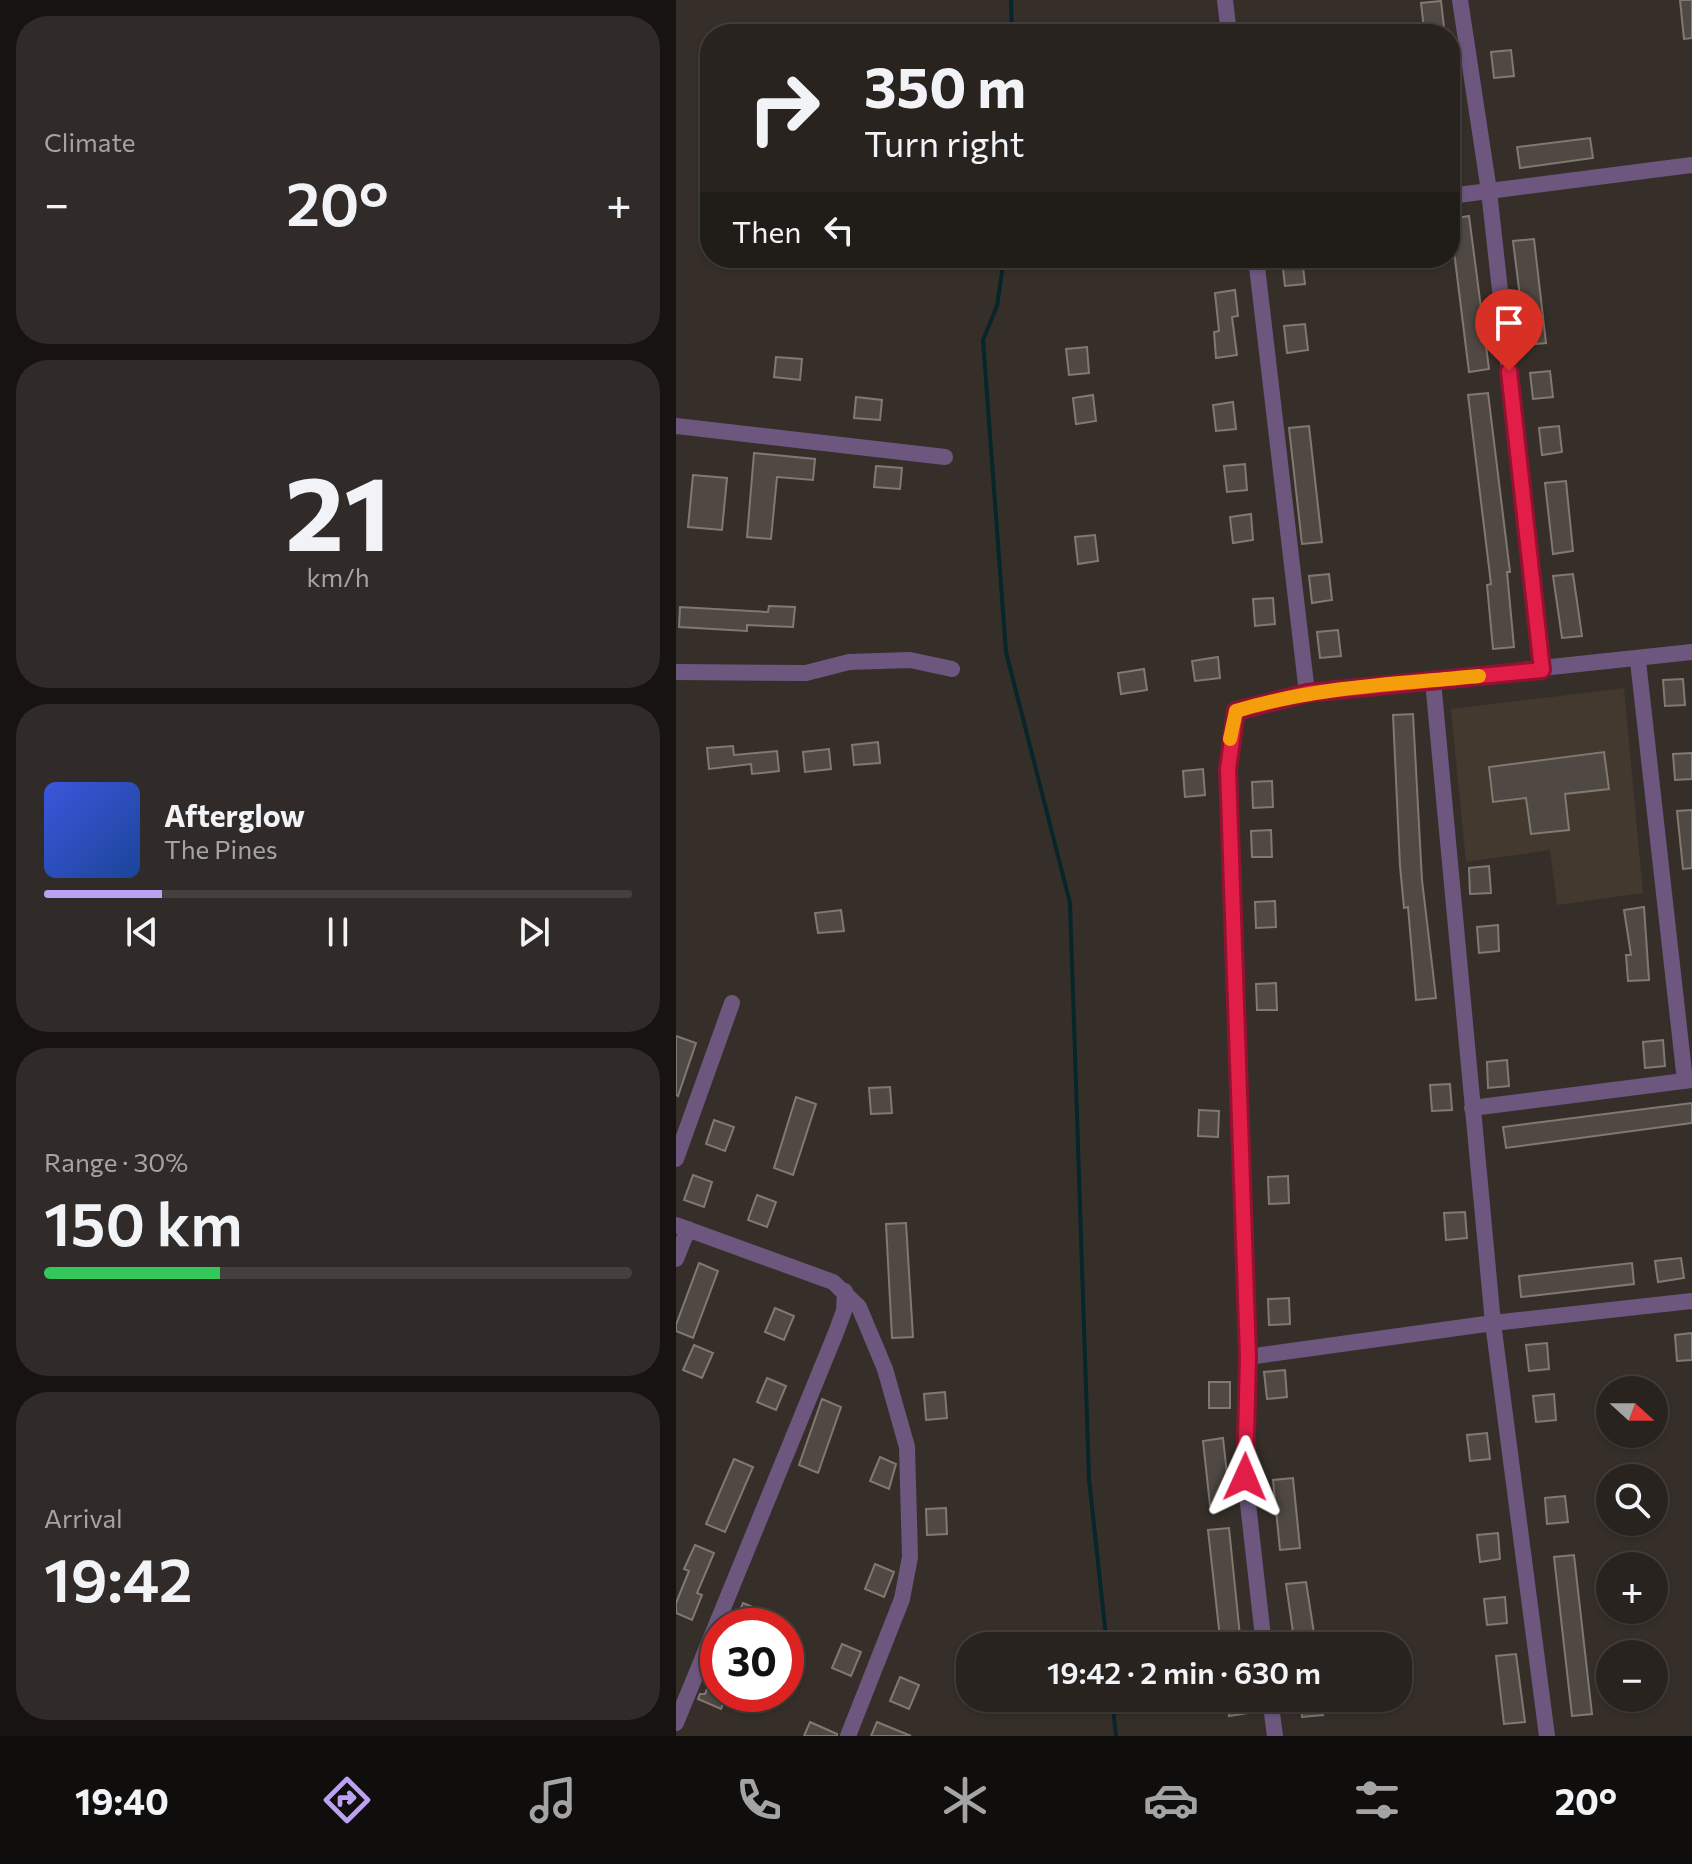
<!DOCTYPE html>
<meta charset="utf-8">
<style>
:root{--surface:#28231f;--page:#302b28;--text:#f1f3f6;--muted:#a5a4a4;--line:#44403d;--accent:#bca0f2}
body{margin:0;font-family:Commissioner,sans-serif;background:var(--page);color:var(--text);height:100vh;display:flex;flex-direction:column;font-size:30px;white-space:nowrap}
*{box-sizing:border-box;margin:0}
p{font-size:26px;color:var(--muted)}
.icon{flex:none;width:44px;height:44px;fill:none;stroke:currentColor;stroke-width:2;stroke-linecap:round;stroke-linejoin:round}
.map{position:relative;flex:1;overflow:hidden}
.side{display:flex;flex-direction:column;gap:16px;padding:16px;background:#161311;width:676px}
.side>*{flex:none}
.top-card{position:absolute;left:24px;top:24px;width:760px;height:244px;border-radius:32px;box-shadow:0 2px 6px #0004,0 0 0 2px var(--line);background:#28231f;color:var(--text);overflow:hidden}
.needle{width:52px;rotate:111deg}
.buttons{position:absolute;left:920px;top:1376px;display:grid;gap:16px}
.buttons a{display:grid;place-items:center;width:72px;height:72px;border-radius:50%;background:var(--surface);box-shadow:0 2px 6px #0004,0 0 0 2px var(--line);font-size:40px}
.speed{position:absolute;left:24px;top:1608px;display:flex;gap:16px;font-size:40px;font-weight:700;text-align:center}
.speed>*{display:grid;place-content:center;width:104px;height:104px;border-radius:50%;background:var(--surface);box-shadow:0 2px 6px #0004,0 0 0 2px var(--line);line-height:1}
.speed .limit{border:12px solid #d22;background:#fff;color:#111}
.pin{position:absolute;display:grid;place-items:center;width:68px;height:68px;color:#fff;margin:-82px -34px;border-radius:50% 50% 50% 0;rotate:-45deg;box-shadow:0 0 8px #0007}
.pin .icon{rotate:45deg}
.me{position:absolute;width:88px;margin:-44px;rotate:1deg;stroke-linejoin:round;filter:drop-shadow(0 0 6px #0008)}
.turn{display:flex;align-items:center;gap:28px;height:168px;padding:0 32px;font-size:36px}
.turn .icon{width:104px;height:104px;stroke-width:2.5}
.turn b{display:block;font-size:56px;line-height:68px}
.then{display:flex;align-items:center;height:76px;padding:0 32px;background:#0003;gap:16px;font-size:30px}
.big{font-size:60px;font-weight:600;line-height:1.1}
.side .card{flex:1;display:flex;flex-direction:column;justify-content:center;gap:12px;min-width:0;padding:0 28px;border-radius:32px;background:var(--page)}
.side .dial{align-items:center;gap:0}
.dial b{font-size:104px;line-height:1}
.song{display:flex;align-items:center;gap:24px}
.cover{width:96px;height:96px;border-radius:12px;background:linear-gradient(135deg,hsl(230 70% 55%),hsl(220 70% 35%))}
.played{height:8px;border-radius:4px;background:linear-gradient(90deg,var(--accent) 20%,var(--line) 20%)}
.keys{display:flex;justify-content:space-around;direction:ltr}
.heat{display:flex;justify-content:space-between;align-items:center;font-size:44px;direction:ltr}
.charge{height:12px;border-radius:6px;background:linear-gradient(90deg,#34c759 30%,var(--line) 0)}
.trip{position:absolute;left:280px;top:1632px;width:456px;height:80px;border-radius:32px;background:var(--surface);box-shadow:0 2px 6px #0004,0 0 0 2px var(--line);font-weight:600;line-height:80px;text-align:center}
.menu{display:flex;height:128px;justify-content:space-around;align-items:center;background:#100e0c;color:var(--muted)}
.menu .icon{width:56px;height:56px}
.menu .selected{color:var(--accent)}
.menu b{font-size:36px;color:var(--text)}
main{display:flex;flex:1;min-height:0}
.map>svg:first-child{display:block}
</style>
<main>
<section class="side">
<div class="card"><p>Climate</p>
<div class="heat"><a>−</a><b class="big">20°</b><a>+</a></div>
</div>
<div class="card dial"><b>21</b><p>km/h</p></div>
<div class="card">
<div class="song"><i class="cover"></i><div><b>Afterglow</b><p>The Pines</p></div></div>
<div class="played"></div>
<div class="keys"><svg class="icon" aria-label="previous" viewBox="0 0 24 24"><path d="M18 5L8 12l10 7zM5 5v14"/></svg><svg class="icon" aria-label="pause" viewBox="0 0 24 24"><path d="M8 5v14M16 5v14"/></svg><svg class="icon" aria-label="next" viewBox="0 0 24 24"><path d="M6 5l10 7-10 7zM19 5v14"/></svg></div>
</div>
<div class="card"><p>Range · 30%</p><b class="big">150 km</b><div class="charge"></div></div>
<div class="card"><p>Arrival</p><b class="big">19:42</b></div>
</section>
<div class="map">
<svg width="1016" height="1736" viewBox="0 0 1016 1736">
<rect width="100%" height="100%" fill="#362f29"/>
<!-- built -->
<path fill="#44392f" d="M948 688 967 893 881 905 874 850 790 862 775 709Z"/>
<g fill="none" stroke-linecap="round" stroke-linejoin="round">
<!-- stream -->
<path stroke="#08252c" stroke-width="4" d="M335 0 336 34
M328 258 321 306 307 340 330 652 394 903 413 1479 431 1646
M436 1698 440 1736"/>
</g>
<!-- building -->
<path fill="#504943" stroke="#817872" stroke-width="2" d="M1004 0H1016V38L1008 39Z
M765 1 768 27 748 29 745 3Z
M835 50 838 76 818 78 815 52Z
M914 138 917 158 844 168 841 147Z
M793 216 813 369 793 372 774 219Z
M858 239 870 343 850 345 837 241Z
M626 258 629 284 609 286 606 260Z
M559 290 562 316 556 317 561 355 540 358 538 332 543 331 539 293Z
M629 324 632 350 611 353 608 326Z
M411 347 413 373 393 375 390 349Z
M100 357 126 359 124 380 98 377Z
M874 371 877 397 857 399 854 373Z
M812 393 834 572H831L838 647 817 649 811 585 815 584 792 395Z
M417 395 420 421 400 424 397 398Z
M180 397 206 400 204 420 178 418Z
M557 402 560 429 540 431 537 405Z
M633 426 646 542 626 544 613 428Z
M883 426 886 452 866 455 863 428Z
M78 453 139 459 137 480 101 477 95 539 71 537Z
M569 464 571 490 551 492 548 466Z
M200 466 226 468 224 489 198 487Z
M17 475 51 478 46 530 12 527Z
M890 481 897 551 877 554 869 483Z
M575 514 577 540 557 543 554 517Z
M419 535 422 561 402 564 399 537Z
M653 574 656 600 636 603 633 576Z
M897 574 906 636 886 638 877 576Z
M597 598 599 624 579 626 577 599Z
M93 606 119 607 117 627 71 625V631L3 627 4 607 92 612Z
M662 630 665 656 644 658 641 632Z
M542 657 544 678 519 681 516 661Z
M468 669 471 690 445 694 442 673Z
M1007 679 1009 705 989 706 987 680Z
M737 714 746 880 760 998 740 1000 732 907 728 908 724 866 717 715Z
M202 742 204 763 178 765 176 745Z
M57 746 58 755 101 751 103 771 76 774 75 764 33 769 31 748Z
M153 749 155 769 129 772 127 752Z
M928 752 933 789 889 794 893 830 855 834 850 798 817 802 813 767Z
M1016 753V779L999 780 997 754Z
M527 769 529 795 509 797 507 771Z
M596 781 597 807 577 808 576 782Z
M1016 810V868L1007 869 1001 811Z
M595 830 596 857H576L575 831Z
M813 866 815 893 794 894 793 868Z
M599 901 600 927 580 928 579 902Z
M968 907 973 980 952 981 950 955H955L948 910Z
M165 910 168 931 142 933 139 913Z
M822 925 823 951 803 953 801 927Z
M600 983 601 1010H581L580 984Z
M0 1036 20 1043 2 1096 0 1095Z
M987 1040 989 1066 969 1068 967 1042Z
M831 1060 833 1086 812 1088 811 1062Z
M774 1084 776 1110 756 1111 754 1085Z
M214 1087 216 1113 195 1114 193 1088Z
M120 1097 140 1104 117 1175 98 1168Z
M1016 1103V1123L830 1148 827 1127Z
M523 1110 543 1111 542 1137 522 1136Z
M38 1120 58 1127 49 1151 30 1144Z
M17 1175 36 1182 28 1207 8 1200Z
M612 1176 613 1203 593 1204 592 1177Z
M81 1195 100 1202 91 1227 72 1220Z
M789 1212 791 1238 770 1240 768 1213Z
M230 1223 237 1337 216 1338 210 1224Z
M1005 1258 1008 1278 982 1282 979 1261Z
M23 1263 42 1271 17 1338 0 1331V1325Z
M956 1263 958 1284 845 1297 843 1276Z
M613 1298 614 1324 593 1325 592 1299Z
M99 1308 118 1316 108 1340 89 1332Z
M1016 1333V1360L1001 1361 999 1335Z
M871 1343 873 1369 853 1371 850 1345Z
M18 1345 37 1353 26 1378 7 1370Z
M609 1370 611 1397 591 1399 588 1372Z
M91 1378 110 1386 100 1410 81 1402Z
M533 1382H554V1408H533Z
M269 1392 271 1418 250 1420 248 1394Z
M878 1394 880 1420 860 1422 857 1396Z
M146 1399 165 1407 142 1473 123 1465Z
M811 1433 814 1459 794 1461 791 1435Z
M547 1438 554 1502 534 1505 527 1441Z
M204 1457 220 1464 213 1489 194 1481Z
M58 1459 77 1467 49 1532 30 1524Z
M617 1478 624 1548 604 1550 597 1480Z
M889 1496 892 1522 871 1524 869 1498Z
M270 1508 271 1534 251 1535 250 1509Z
M553 1528 564 1636 544 1638 532 1530Z
M822 1533 824 1559 804 1562 801 1535Z
M19 1545 38 1553 21 1593 26 1595 16 1620 0 1613V1603L13 1571 8 1569Z
M898 1555 916 1714 896 1716 878 1557Z
M199 1564 218 1572 208 1597 189 1589Z
M630 1582 640 1646H619L610 1584Z
M829 1597 831 1623 811 1625 808 1599Z
M67 1603 86 1611 80 1626H57Z
M166 1644 185 1652 175 1676 156 1668Z
M840 1654 849 1722 828 1724 820 1656Z
M42 1663V1694H51L45 1709 22 1699 24 1694H29Z
M224 1677 243 1685 233 1709 214 1701Z
M551 1698H572L573 1713 553 1716Z
M625 1698H645L647 1715 626 1717Z
M134 1722 161 1734V1736H128Z
M201 1722 235 1736H195Z"/>
<g fill="none" stroke-linecap="round" stroke-linejoin="round">
<!-- street -->
<path stroke="#6d577f" stroke-width="16" d="M549 0 553 34
M784 0 813 191 866 670
M774 196 1016 165
M580 258 631 693 1016 652
M0 426 269 457
M962 661 1009 1081
M0 672 130 673 173 662 234 660 276 669
M757 681 817 1323 871 1736
M796 1108 1016 1080
M0 1159 56 1003
M0 1225 157 1282 183 1307 209 1369 231 1447 234 1557 226 1599 172 1736
M0 1259 12 1229
M572 1357 817 1323 1016 1301
M588 1646 569 1477 572 1357 552 769 560 711 631 693
M594 1698 599 1736
M0 1723 159 1335 168 1311 169 1291"/>
</g>
<g fill="none" stroke-linecap="round" stroke-linejoin="round">
<!-- route casing -->
<g stroke="#92132f" stroke-width="20">
<path id="route" d="M569 1477 572 1357 552 769 560 711 631 693 866 670 833 371"/>
</g>
<!-- route -->
<use href="#route" stroke="#e11d48" stroke-width="14"/>
<!-- slow -->
<path stroke="#f59e0b" stroke-width="14" d="M554 739 560 711C638 687 722 684 803 676"/>
</g>
</svg>
<div class="buttons">
<a><svg class="needle" viewBox="-14 -14 28 28"><path d="M0-13l5 13h-10z" fill="#e53935"/><path d="M0 13l5-13h-10z" fill="#a5a4a4"/></svg></a>
<a><svg class="icon" aria-label="search" viewBox="0 0 24 24"><circle cx="10" cy="10" r="6"/><path d="M15 15l6 6"/></svg></a>
<a>+</a>
<a>−</a>
</div>
<div class="speed"><div class="limit">30</div></div>
<div class="pin" style="left:833px;top:371px;background:#d93025"><svg class="icon" aria-label="arrive" viewBox="0 0 24 24"><path d="M6 21V4h12l-3 4 3 4H6"/></svg></div>
<svg class="me" style="left:569px;top:1477px" viewBox="-20 -20 40 40"><path d="M0-17L14 15 0 8-14 15z" fill="#e11d48" stroke="#fff" stroke-width="4"/></svg>
<div class="trip">19:42 · 2 min · 630 m</div>
<div class="top-card">
<div class="turn"><svg class="icon" aria-label="right" viewBox="0 0 24 24"><path d="M7 20v-9h11M14 6l5 5-5 5"/></svg><div><b>350 m</b>Turn right</div></div>
<div class="then">Then<svg class="icon" aria-label="left" viewBox="0 0 24 24"><path d="M17 20v-9H6M10 6l-5 5 5 5"/></svg></div>
</div>
</div>
</main>
<nav class="menu">
<b>19:40</b>
<svg class="icon selected" aria-label="directions" viewBox="0 0 24 24"><path d="M12 3l9 9-9 9-9-9zM9 14v-3h6M13 9l2 2-2 2"/></svg>
<svg class="icon" aria-label="music" viewBox="0 0 24 24"><path d="M9 18V5l10-2v13"/><circle cx="6" cy="18" r="3"/><circle cx="16" cy="16" r="3"/></svg>
<svg class="icon" aria-label="phone" viewBox="0 0 24 24"><path d="M5 4h4l2 5-3 2q2 4 5 5l2-3 5 2v4C11 20 4 13 5 4z"/></svg>
<svg class="icon" aria-label="climate" viewBox="0 0 24 24"><path d="M12 3v18M4 7l16 10M4 17L20 7"/></svg>
<svg class="icon" aria-label="car" viewBox="0 0 24 24"><path d="M5 17H2v-5l4-1 3-4h7l3 4 3 1v5h-3M9 17h6M6 11h13"/><circle cx="7" cy="17" r="2"/><circle cx="17" cy="17" r="2"/></svg>
<svg class="icon" aria-label="filters" viewBox="0 0 24 24"><path d="M4 7h16M4 17h16"/><circle cx="9" cy="7" r="2"/><circle cx="15" cy="17" r="2"/></svg>
<b>20°</b>
</nav>
